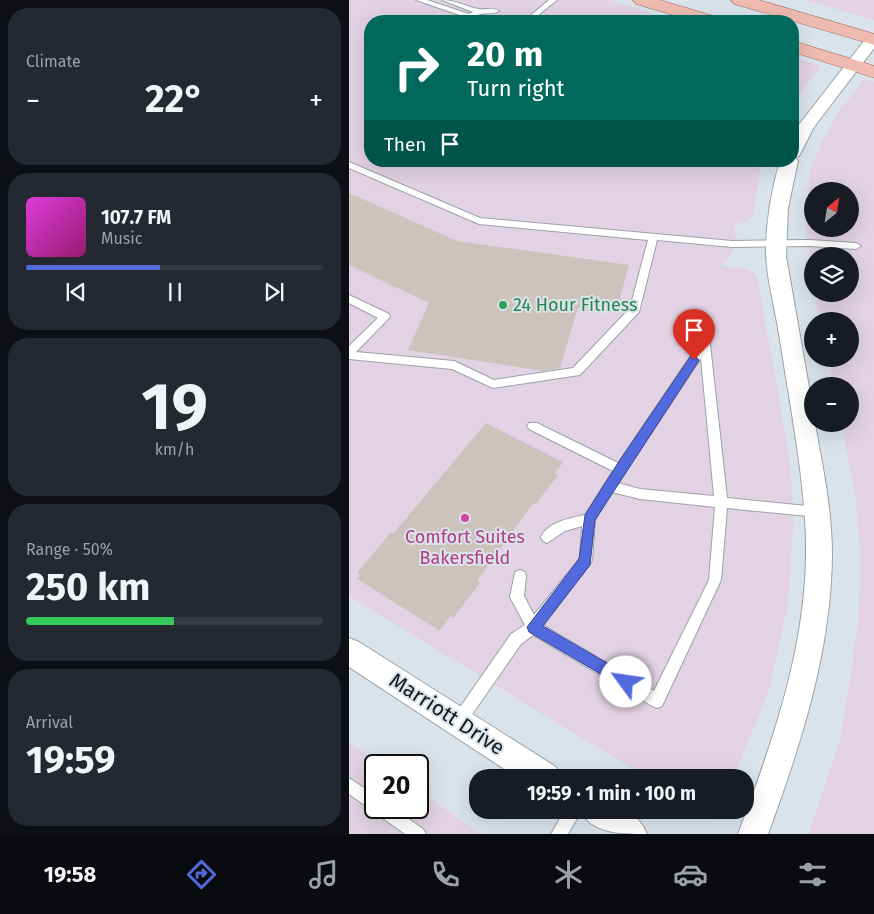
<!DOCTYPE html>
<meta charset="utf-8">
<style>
:root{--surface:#171b24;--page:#242831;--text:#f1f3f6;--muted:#9ea1a6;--line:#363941;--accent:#536adf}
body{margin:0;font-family:"Fira Sans",sans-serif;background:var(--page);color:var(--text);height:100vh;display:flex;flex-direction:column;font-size:19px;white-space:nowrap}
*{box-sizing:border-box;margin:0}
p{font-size:16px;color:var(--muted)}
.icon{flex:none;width:28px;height:28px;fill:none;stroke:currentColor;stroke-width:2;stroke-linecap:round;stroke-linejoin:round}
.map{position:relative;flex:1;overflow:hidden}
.side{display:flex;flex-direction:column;gap:8px;padding:8px;background:#0d0f14;width:349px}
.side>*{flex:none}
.hud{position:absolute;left:15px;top:15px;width:435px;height:152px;border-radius:20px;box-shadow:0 5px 20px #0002;background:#00695c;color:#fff;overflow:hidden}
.needle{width:32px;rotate:30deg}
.controls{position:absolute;left:455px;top:182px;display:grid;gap:10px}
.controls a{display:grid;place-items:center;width:55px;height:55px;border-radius:50%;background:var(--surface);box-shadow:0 5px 20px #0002;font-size:25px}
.speed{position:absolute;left:15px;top:754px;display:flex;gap:10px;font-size:25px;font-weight:700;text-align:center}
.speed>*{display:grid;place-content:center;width:65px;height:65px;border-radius:50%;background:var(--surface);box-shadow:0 5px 20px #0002;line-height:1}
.speed .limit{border:2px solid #111;border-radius:8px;background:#fff;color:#111}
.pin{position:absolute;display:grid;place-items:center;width:42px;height:42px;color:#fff;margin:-51px -21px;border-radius:50% 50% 50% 0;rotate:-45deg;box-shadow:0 0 5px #0007}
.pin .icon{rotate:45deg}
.me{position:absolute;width:55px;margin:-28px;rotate:301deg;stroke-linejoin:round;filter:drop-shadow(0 0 4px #0008)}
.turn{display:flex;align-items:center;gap:18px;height:105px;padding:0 20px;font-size:22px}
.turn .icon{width:65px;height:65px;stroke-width:2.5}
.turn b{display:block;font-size:35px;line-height:42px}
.then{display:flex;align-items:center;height:48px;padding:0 20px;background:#0003;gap:10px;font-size:19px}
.big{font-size:38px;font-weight:700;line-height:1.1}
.side .tile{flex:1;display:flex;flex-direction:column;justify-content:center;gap:8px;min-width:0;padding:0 18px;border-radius:20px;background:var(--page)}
.side .dial{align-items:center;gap:0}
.dial b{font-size:65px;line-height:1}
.song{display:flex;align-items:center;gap:15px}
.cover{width:60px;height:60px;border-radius:8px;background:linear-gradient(135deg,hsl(300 70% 55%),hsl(320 70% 35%))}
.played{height:5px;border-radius:2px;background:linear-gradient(90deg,var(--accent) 45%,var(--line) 45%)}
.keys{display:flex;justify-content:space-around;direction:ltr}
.heat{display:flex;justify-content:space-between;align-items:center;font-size:28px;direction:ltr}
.charge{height:8px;border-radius:4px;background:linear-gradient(90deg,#34c759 50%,var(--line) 0)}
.trip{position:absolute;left:120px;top:769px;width:285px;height:50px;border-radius:20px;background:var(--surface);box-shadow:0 5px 20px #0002;font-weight:700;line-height:50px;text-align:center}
.tabs{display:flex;height:80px;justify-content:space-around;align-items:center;background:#090b0e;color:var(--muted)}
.tabs .icon{width:35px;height:35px}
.tabs .active{color:var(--accent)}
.tabs b{font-size:22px;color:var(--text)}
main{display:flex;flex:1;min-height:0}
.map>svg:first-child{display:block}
</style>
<main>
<section class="side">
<div class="tile"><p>Climate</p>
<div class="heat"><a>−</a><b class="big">22°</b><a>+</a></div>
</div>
<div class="tile">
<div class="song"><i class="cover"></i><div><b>107.7 FM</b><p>Music</p></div></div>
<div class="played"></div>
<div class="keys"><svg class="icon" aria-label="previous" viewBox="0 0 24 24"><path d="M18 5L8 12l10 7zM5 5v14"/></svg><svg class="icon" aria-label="pause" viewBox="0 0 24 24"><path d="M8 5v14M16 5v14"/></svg><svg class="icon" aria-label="next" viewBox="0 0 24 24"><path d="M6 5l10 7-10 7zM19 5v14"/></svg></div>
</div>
<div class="tile dial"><b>19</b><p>km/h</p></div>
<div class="tile"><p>Range · 50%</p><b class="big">250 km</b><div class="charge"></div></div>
<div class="tile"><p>Arrival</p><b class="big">19:59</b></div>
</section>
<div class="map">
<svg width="526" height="834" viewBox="0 0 526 834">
<rect width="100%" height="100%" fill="#dae3ea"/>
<!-- commercial -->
<path fill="#e2d2e3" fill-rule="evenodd" d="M0 0H260L328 21H21V161H415L411 170 404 215 398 222 386 224 387 246 372 266 397 269 405 273 409 279 440 457 445 513 439 604 419 694 384 777H297L0 596Z
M456 0H525V20Z
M444 57 472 66 444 103Z
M515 79 526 82 525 834H460L492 737 510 618 511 548 506 493 492 424H501V386H484L479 359H501V321H471L465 294H501V256H464V286L457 226 461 171 473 141 489 113ZM464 191H501V229H464Z
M0 742 33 765H26V808H69V790L132 834H0Z"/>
<!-- building -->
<path fill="#cbc3bc" d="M0 193 108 241 280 265 267 313 229 307 211 368 194 371 59 350 80 303 0 265Z
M137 423 214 462 206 473 209 475 187 504 184 503 128 581 131 583 104 618 101 616 91 631 8 579 11 575 8 573 42 532 44 534Z"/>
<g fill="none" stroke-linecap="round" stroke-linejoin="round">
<!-- service casing -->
<g stroke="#9aa2a9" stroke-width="2">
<path id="service" d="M67 0H78L120 14 124 12 93 0C107 0 117 7 130 9 137 10 144 7 150 11 143 16 134 11 127 16L138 21H128Z
M200 0H208L182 21H175Z
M0 162 131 218 383 241 461 240 507 243 512 246 507 249 461 246 383 247 308 240 290 312 231 375 144 388 103 369 0 359V346L29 318 0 303V295L40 314 41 317 7 352 105 361 145 380 224 368 281 308 299 240 130 224 0 168Z
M356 340 361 344 378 498 468 507 472 508 474 512 472 516 468 517 378 508 372 580 313 706 308 708 303 706 184 635 172 644 115 726 110 728 105 726 103 721 105 716 162 634 176 625 161 597 166 572 171 570 176 572 177 576 175 596 185 615 231 558 233 526 216 531 198 543 194 541 192 537C199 522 221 518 236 515L264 471 180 429 178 426 180 423H188L269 463 352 341ZM352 358 365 496 291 489 269 483ZM263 492 291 499 366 507 360 580 305 691 194 625 241 564 243 560 246 520Z
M0 778 26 795V808H44L74 829 77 834H56L0 794Z
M216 810H233L219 834H202Z"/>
</g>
<!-- minor casing -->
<g stroke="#9aa2a9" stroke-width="2">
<path id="minor" d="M526 35V47L465 127 450 156 445 157 449 161 439 208 437 256 464 410V424H466C474 467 483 511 483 555 482 652 452 744 419 834H389C427 734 464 628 456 519 452 459 440 399 431 340 427 312 418 282 417 254 417 223 422 191 431 161H444V136L449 126 519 36Z
M0 638 10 642 207 767 211 778H169L0 667Z
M231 810C258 810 286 804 298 834 272 834 243 834 231 810Z"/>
</g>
<!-- primary casing -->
<g stroke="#9d645a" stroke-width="1">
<path id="primary" d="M284 0H311L368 17 371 21H344L287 4Z
M382 0H410L526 34V45L385 4Z
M444 41 526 66V78L444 52Z"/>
</g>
<!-- service -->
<use href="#service" fill="#fff" fill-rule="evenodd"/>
<!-- minor -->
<use href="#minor" fill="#fff" fill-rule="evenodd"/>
<!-- primary -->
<use href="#primary" fill="#efbab0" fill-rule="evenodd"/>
</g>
<!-- route -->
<path fill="#536adf" stroke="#364591" d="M345 355 350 360 349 362 246 520 241 565 194 626 282 677 284 682 282 687 277 689 180 632 178 627 230 559 236 515 267 466 341 357Z"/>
<!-- markers -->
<circle fill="#2e9e5b" stroke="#dae3ea" stroke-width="2" cx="154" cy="305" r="5"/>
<circle fill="#d1479c" stroke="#dae3ea" stroke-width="2" cx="116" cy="518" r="5"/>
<g text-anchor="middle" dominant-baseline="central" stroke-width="4" stroke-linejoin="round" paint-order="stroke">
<!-- leisure labels -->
<g font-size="18" fill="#27864d" stroke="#dae3ea" text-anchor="start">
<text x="164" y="305">24 Hour Fitness</text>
</g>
<!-- hotel labels -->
<g font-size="18" fill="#b23c85" stroke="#dae3ea">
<text x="116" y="537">Comfort Suites<tspan x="116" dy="21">Bakersfield</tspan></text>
</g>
<!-- near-street labels -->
<g font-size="21" fill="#16191b" stroke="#dae3ea">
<text transform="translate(98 714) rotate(33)">Marriott Drive</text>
</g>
</g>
</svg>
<div class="controls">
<a><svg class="needle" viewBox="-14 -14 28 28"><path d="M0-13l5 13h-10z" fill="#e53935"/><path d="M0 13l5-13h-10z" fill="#9ea1a6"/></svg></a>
<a><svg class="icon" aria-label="layers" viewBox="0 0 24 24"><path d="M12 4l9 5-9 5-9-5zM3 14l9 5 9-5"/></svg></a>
<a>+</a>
<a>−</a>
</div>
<div class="speed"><div class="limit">20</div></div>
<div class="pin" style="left:345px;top:360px;background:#d93025"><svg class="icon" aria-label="arrive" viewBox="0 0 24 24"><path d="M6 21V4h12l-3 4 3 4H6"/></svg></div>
<svg class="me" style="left:277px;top:682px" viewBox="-20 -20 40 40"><circle r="19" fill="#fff"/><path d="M0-13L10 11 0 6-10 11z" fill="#536adf"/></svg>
<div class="trip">19:59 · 1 min · 100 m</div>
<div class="hud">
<div class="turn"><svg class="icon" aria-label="right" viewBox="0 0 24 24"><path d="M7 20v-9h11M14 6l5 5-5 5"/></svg><div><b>20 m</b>Turn right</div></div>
<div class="then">Then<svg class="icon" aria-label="arrive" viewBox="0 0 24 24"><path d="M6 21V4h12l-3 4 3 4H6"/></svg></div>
</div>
</div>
</main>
<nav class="tabs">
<b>19:58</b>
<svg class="icon active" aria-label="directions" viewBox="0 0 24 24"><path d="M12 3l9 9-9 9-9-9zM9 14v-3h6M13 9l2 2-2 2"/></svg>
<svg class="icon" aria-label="music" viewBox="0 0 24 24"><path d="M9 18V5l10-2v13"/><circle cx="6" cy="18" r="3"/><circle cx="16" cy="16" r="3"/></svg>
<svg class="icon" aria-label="phone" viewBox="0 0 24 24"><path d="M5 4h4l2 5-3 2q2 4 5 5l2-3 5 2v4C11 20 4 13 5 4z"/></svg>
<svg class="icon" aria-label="climate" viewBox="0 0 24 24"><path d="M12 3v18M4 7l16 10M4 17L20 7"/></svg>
<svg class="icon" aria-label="car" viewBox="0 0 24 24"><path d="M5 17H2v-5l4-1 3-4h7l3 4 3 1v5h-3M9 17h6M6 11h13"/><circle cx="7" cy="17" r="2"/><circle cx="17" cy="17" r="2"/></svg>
<svg class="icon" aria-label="filters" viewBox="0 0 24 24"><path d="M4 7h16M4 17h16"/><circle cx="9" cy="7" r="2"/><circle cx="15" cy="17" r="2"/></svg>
</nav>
